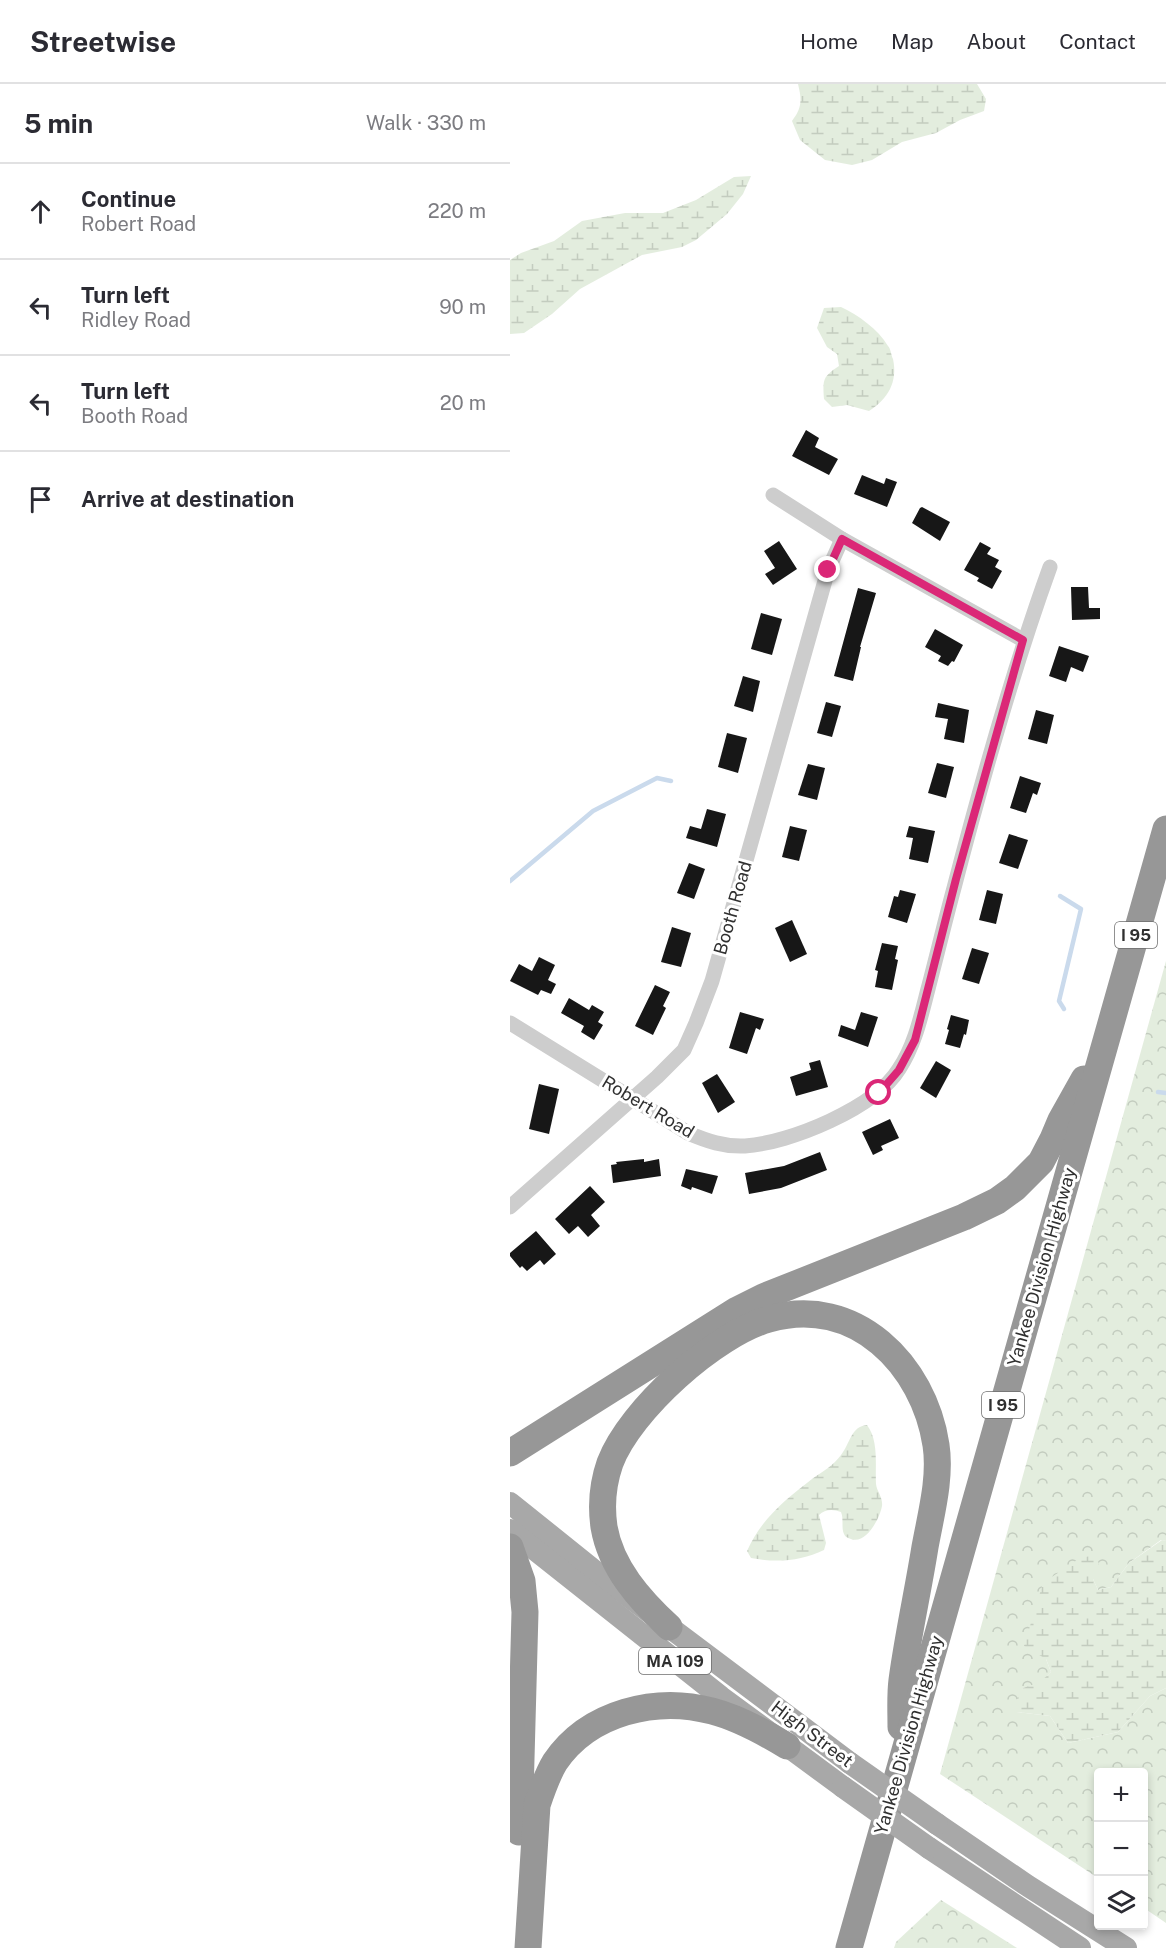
<!DOCTYPE html>
<meta charset="utf-8">
<style>
:root{--surface:#fff;--page:#f7f7f7;--text:#2b2b33;--muted:#7c7c81;--line:#e1e1e2}
body{margin:0;font-family:"Public Sans",sans-serif;background:var(--page);color:var(--text)}
.controls{position:absolute;right:18px;bottom:18px;display:grid;overflow:hidden;border-radius:6px;box-shadow:0 3px 9px #0003}
.controls button{width:54px;height:54px;display:grid;place-items:center;padding:0;border:0;border-bottom:2px solid var(--line);background:var(--surface);color:var(--text);font:30px sans-serif}
.stop{position:absolute;width:18px;height:18px;margin:-14px;border:4px solid #db2777;border-radius:50%;background:#fff}
.stop.end{background:#db2777;border-color:#fff;box-shadow:0 2px 6px #0008}
.list{margin:0;padding:0;list-style:none}
h2{display:flex;justify-content:space-between;align-items:center;height:78px;margin:0;padding:0 24px;font-size:26px}
h2 small{font-size:20px;font-weight:400;color:var(--muted)}
.list li{display:grid;grid-template-columns:39px 1fr auto;gap:18px;align-items:center;box-sizing:border-box;height:96px;padding:0 24px;border-top:2px solid var(--line)}
.list b{display:block;font-size:22px;white-space:nowrap}
.list p{margin:0;font-size:20px;white-space:nowrap;color:var(--muted)}
.list em{font-size:20px;font-style:normal;color:var(--muted)}
.icon{flex:none;width:33px;height:33px;fill:none;stroke:currentColor;stroke-width:2;stroke-linecap:round;stroke-linejoin:round}
.map{position:relative;flex:none;width:656px;height:1864px;overflow:hidden}
header{display:flex;align-items:center;gap:36px;box-sizing:border-box;height:84px;padding:0 30px;background:var(--surface);border-bottom:2px solid var(--line)}
header strong{font-size:28px}
nav{display:flex;gap:33px;margin-inline-start:auto;font-size:21px}
main{display:flex}
aside{flex:1;background:var(--surface)}
.map>svg:first-child{display:block}
.forest{fill:url(#forest-crowns)}
.wetland{fill:url(#wetland-marsh)}
.lines{fill:none;stroke-linecap:round;stroke-linejoin:round}
.stream{stroke:#cadaec;stroke-width:4.5}
.building{fill:#171717}
.minor{stroke:#cdcdcd;stroke-width:15}
.primary{stroke:#a8a8a8;stroke-width:22}
.motorway{stroke:#979797;stroke-width:27}
.primary-bridge{stroke:#a8a8a8;stroke-width:22}
.route{stroke:#db2777;stroke-width:8}
.labels{text-anchor:middle;stroke-width:6;stroke-linejoin:round;paint-order:stroke}
.shield{fill:#fff;stroke:#6e6e6e;stroke-width:1.5}
.shield-label{font-size:16px;font-weight:bold;fill:#303030}
.street-label{font-size:18px;fill:#303030;stroke:#fff}
</style>
<header>
<strong>Streetwise</strong>
<nav><a>Home</a><a>Map</a><a>About</a><a>Contact</a></nav>
</header>
<main>
<aside>
<h2>5 min<small>Walk · 330 m</small></h2>
<ul class="list">
<li><svg class="icon" aria-label="ahead" viewBox="0 0 24 24"><path d="M12 20V5M6 11l6-6 6 6"/></svg><div><b>Continue</b><p>Robert Road</p></div><em>220 m</em></li>
<li><svg class="icon" aria-label="left" viewBox="0 0 24 24"><path d="M17 20v-9H6M10 6l-5 5 5 5"/></svg><div><b>Turn left</b><p>Ridley Road</p></div><em>90 m</em></li>
<li><svg class="icon" aria-label="left" viewBox="0 0 24 24"><path d="M17 20v-9H6M10 6l-5 5 5 5"/></svg><div><b>Turn left</b><p>Booth Road</p></div><em>20 m</em></li>
<li><svg class="icon" aria-label="arrive" viewBox="0 0 24 24"><path d="M6 21V4h12l-3 4 3 4H6"/></svg><div><b>Arrive at destination</b></div></li>
</ul>
</aside>
<div class="map">
<svg width="656" height="1864" viewBox="0 0 656 1864">
<defs>
<pattern id="forest-crowns" width="20" height="18" patternUnits="userSpaceOnUse" patternTransform="scale(1.5)"><rect width="20" height="18" fill="#e3edde"/><path d="M2 6a3 3 0 1 1 6 0M12 15a3 3 0 1 1 6 0" fill="none" stroke="#c3ccbf"/></pattern>
<pattern id="wetland-marsh" width="20" height="14" patternUnits="userSpaceOnUse" patternTransform="scale(1.5)"><rect width="20" height="14" fill="#e3edde"/><path d="M1 5h8M5 5V1M11 12h8M15 12V8" fill="none" stroke="#c3ccbf"/></pattern>
</defs>
<rect width="100%" height="100%" fill="#fff"/>
<g class="forest">
<polygon points="656,877 656,1457 651,1456 619,1479 601,1503 588,1506 583,1495 536,1575 541,1588 530,1599 513,1604 507,1628 540,1632 558,1659 608,1648 640,1612 656,1604 656,1839 634,1824 634,1688 588,1688 588,1794 430,1690"/>
<polygon points="431,1816 507,1864 384,1864 386,1858"/>
</g>
<g class="wetland">
<path d="M288,0H467L476,15L474,27L450,36L426,49L392,58L362,76L342,81L315,76L290,56L282,37C292,24 292,16 288,0Z"/>
<polygon points="241,92 233,110 217,130 186,156 172,163 132,171 70,205 42,230 14,249 0,250 0,176 11,169 44,157 72,137 115,129 153,129 186,116 224,93"/>
<path d="M331,223C348,231 368,245 378,262C381,265 381,271 383,275C388,298 378,315 359,327L337,321L322,323L314,315C313,296 312,293 329,282L327,270L317,263L307,244L314,224Z"/>
<path d="M357,1341C369,1357 365,1381 366,1400C367,1408 373,1413 372,1422C370,1434 356,1461 341,1455C338,1454 335,1453 334,1450C331,1444 334,1435 331,1428C323,1425 315,1425 309,1431L316,1459L314,1466C291,1477 267,1479 241,1474L237,1467C252,1434 274,1417 302,1395C312,1388 324,1381 331,1371C340,1360 341,1342 357,1341Z"/>
<polygon points="652,1456 656,1457 656,1604 640,1612 608,1648 558,1659 540,1632 507,1628 506,1616 513,1604 530,1598 541,1588 536,1575 514,1562 533,1499 570,1474 581,1472 589,1479 583,1495 588,1506 601,1503 619,1479"/>
</g>
<g class="lines">
<g class="stream">
<polyline points="0,797 83,727 147,694 161,697"/>
<polyline points="550,812 571,825 549,917 554,925"/>
<polyline points="648,1008 656,1009"/>
</g>
</g>
<g class="building">
<polygon points="296,346 309,354 305,363 328,375 319,391 282,372"/>
<polygon points="352,391 374,400 376,394 387,398 377,423 344,410"/>
<polygon points="412,423 440,438 430,457 402,439 410,424"/>
<polygon points="269,457 287,485 263,501 255,490 265,484 254,467"/>
<polygon points="470,458 481,464 477,470 489,476 485,483 492,487 482,505 467,497 469,494 454,486"/>
<polygon points="561,503 578,503 579,524 590,524 590,535 562,536"/>
<polygon points="348,504 366,509 350,563 351,563 343,597 324,592"/>
<polygon points="251,529 272,535 262,571 241,565"/>
<polygon points="425,545 453,561 444,578 442,577 438,582 428,577 431,572 415,563"/>
<polygon points="549,562 579,572 573,588 561,583 556,598 539,592"/>
<polygon points="233,592 250,597 243,628 224,622"/>
<polygon points="316,618 331,622 322,653 307,649"/>
<polygon points="428,619 459,626 454,659 434,655 438,635 425,633"/>
<polygon points="526,626 544,631 537,660 518,655"/>
<polygon points="217,649 237,654 228,689 208,683"/>
<polygon points="427,679 444,683 436,714 418,709"/>
<polygon points="298,680 315,684 307,716 288,711"/>
<polygon points="510,692 531,699 527,711 523,709 516,729 500,724"/>
<polygon points="197,725 216,730 207,763 176,754 180,742 191,745"/>
<polygon points="280,742 297,746 289,777 272,773"/>
<polygon points="399,742 425,747 418,779 399,775 403,754 396,753"/>
<polygon points="499,750 518,756 508,785 489,779"/>
<polygon points="179,779 195,785 184,815 167,809"/>
<polygon points="390,806 406,810 397,839 378,833 384,812 388,813"/>
<polygon points="477,806 493,810 486,840 469,836"/>
<polygon points="282,836 297,870 280,878 265,844"/>
<polygon points="162,843 181,849 171,883 151,878"/>
<polygon points="372,859 388,862 385,875 388,876 382,906 365,903 368,887 365,886"/>
<polygon points="462,864 479,869 469,900 452,895"/>
<polygon points="29,873 45,881 38,896 46,900 41,910 31,906 28,911 0,897 9,880 22,887"/>
<polygon points="145,901 160,908 153,922 156,924 143,951 125,942"/>
<polygon points="59,914 79,926 82,921 94,928 88,938 93,941 84,956 71,948 74,942 51,929"/>
<polygon points="230,928 254,935 250,946 246,944 237,970 219,964"/>
<polygon points="351,928 368,933 358,963 328,952 331,941 345,946"/>
<polygon points="441,931 459,936 456,951 454,950 450,964 435,960 439,946 437,945"/>
<polygon points="310,976 318,1003 286,1012 280,993 301,986 299,979"/>
<polygon points="426,977 441,986 426,1014 410,1004"/>
<polygon points="207,990 225,1018 208,1029 192,999"/>
<polygon points="29,1000 49,1005 39,1050 19,1045"/>
<polygon points="380,1035 389,1054 371,1062 373,1066 363,1071 352,1048"/>
<polygon points="310,1068 317,1086 271,1104 239,1110 235,1089 274,1082"/>
<polygon points="134,1075 134,1078 149,1075 151,1092 103,1099 101,1081 107,1080 106,1078"/>
<polygon points="176,1085 208,1092 202,1110 182,1103 181,1106 171,1102"/>
<polygon points="80,1102 95,1118 81,1131 90,1142 78,1153 68,1142 59,1150 45,1135"/>
<polygon points="26,1147 46,1170 34,1181 30,1176 17,1187 12,1182 10,1184 0,1172 0,1169"/>
</g>
<g class="lines">
<g class="minor">
<polyline points="263,411 332,455 513,556"/>
<path d="M0,939L178,1049C197,1057 214,1063 235,1062C280,1059 365,1024 389,985C405,961 411,932 418,905C427,871 435,837 444,804C472,696 502,588 540,483"/>
<polyline points="0,1123 147,993 174,966 186,939 202,897 318,486 332,455"/>
</g>
<g class="primary">
<polyline points="0,1419 86,1488 340,1679"/>
<polyline points="0,1446 211,1613 333,1703"/>
<polyline points="427,1740 518,1802 616,1864"/>
<polyline points="419,1764 570,1864"/>
</g>
<g class="motorway">
<polyline points="0,1369 227,1226 253,1213 454,1133 487,1117 505,1104 531,1078 543,1055 551,1036 574,995"/>
<polyline points="0,1463 12,1497 15,1528 9,1748"/>
<path d="M159,1543C130,1516 101,1484 94,1443C91,1422 93,1399 100,1379C120,1326 205,1250 259,1235C345,1210 414,1281 426,1361C431,1394 421,1430 415,1463C408,1507 398,1551 392,1596C390,1611 391,1627 391,1643"/>
<path d="M18,1864L27,1721C32,1706 37,1691 45,1678C79,1628 146,1612 202,1627C229,1634 254,1648 277,1662"/>
<polyline points="339,1864 656,745"/>
</g>
<g class="primary-bridge">
<polyline points="340,1679 427,1740"/>
<polyline points="333,1703 419,1764"/>
</g>
</g>
<g class="lines">
<polyline class="route" points="318,486 332,455 513,556 446,795 405,956 389,986 369,1009"/>
</g>
<g class="labels">
<g class="shield">
<rect x="605" y="838" width="42" height="26" rx="4.5"/>
<rect x="472" y="1308" width="42" height="26" rx="4.5"/>
<rect x="129" y="1564" width="72" height="26" rx="4.5"/>
</g>
<g class="shield-label">
<text x="626" y="857">I 95</text>
<text x="493" y="1327">I 95</text>
<text x="165" y="1583">MA 109</text>
</g>
<g class="street-label">
<text transform="translate(223 824) rotate(-74)" y="6">Booth Road</text>
<text transform="translate(138 1023) rotate(31)" y="6">Robert Road</text>
<text transform="translate(532 1183) rotate(-74)" y="6">Yankee Division Highway</text>
<text transform="translate(302 1650) rotate(37)" y="6">High Street</text>
<text transform="translate(399 1651) rotate(-74)" y="6">Yankee Division Highway</text>
</g>
</g>
</svg>
<div class="controls">
<button>+</button>
<button>−</button>
<button><svg class="icon" aria-label="layers" viewBox="0 0 24 24"><path d="M12 4l9 5-9 5-9-5zM3 14l9 5 9-5"/></svg></button>
</div>
<div class="stop" style="left:369px;top:1009px"></div>
<div class="stop end" style="left:318px;top:486px"></div>
</div>
</main>
